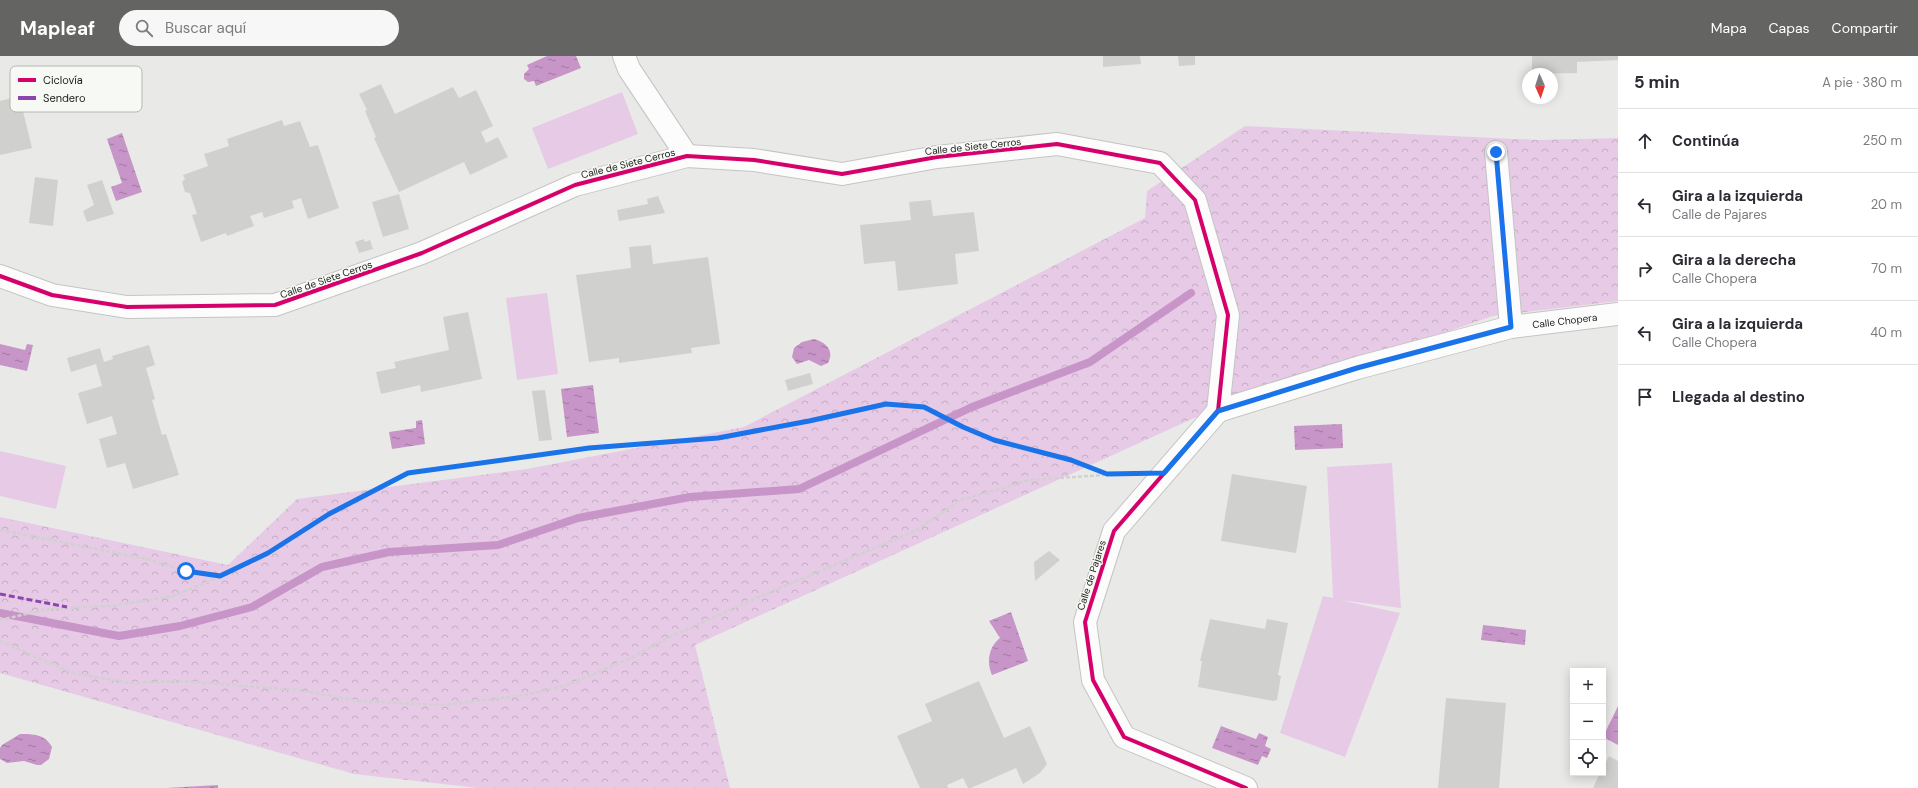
<!DOCTYPE html>
<html lang="es">
<meta charset="utf-8">
<style>
:root{--surface:#fff;--page:#f7f7f7;--text:#2b2b33;--muted:#7c7c81;--line:#e1e1e2;--accent:#646563}
body{margin:0;font-family:"DM Sans",sans-serif;background:var(--page);color:var(--text)}
.controls{position:absolute;right:12px;bottom:12px;display:grid;overflow:hidden;border-radius:0px;box-shadow:0 2px 10px #0003}
.controls button{width:36px;height:36px;display:grid;place-items:center;padding:0;border:0;border-bottom:1px solid var(--line);background:var(--surface);color:var(--text);font:20px sans-serif}
.compass{position:absolute;left:1522px;top:12px;width:36px;height:36px;border-radius:50%;background:var(--surface);box-shadow:0 2px 10px #0003;rotate:177deg}
.stop{position:absolute;width:12px;height:12px;margin:-9px;border:3px solid #1a73e8;border-radius:50%;background:#fff}
.stop.end{background:#1a73e8;border-color:#fff;box-shadow:0 1px 4px #0008}
.list{margin:0;padding:0;list-style:none}
h2{display:flex;justify-content:space-between;align-items:center;height:52px;margin:0;padding:0 16px;font-size:17px}
h2 small{font-size:13px;font-weight:400;color:var(--muted)}
.list li{display:grid;grid-template-columns:26px 1fr auto;gap:12px;align-items:center;box-sizing:border-box;height:64px;padding:0 16px;border-top:1px solid var(--line)}
.list b{display:block;font-size:15px;white-space:nowrap}
.list p{margin:0;font-size:13px;white-space:nowrap;color:var(--muted)}
.list em{font-size:13px;font-style:normal;color:var(--muted)}
.icon{flex:none;width:22px;height:22px;fill:none;stroke:currentColor;stroke-width:2;stroke-linecap:round;stroke-linejoin:round}
.map{position:relative;flex:none;width:1618px;height:732px;overflow:hidden}
header{display:flex;align-items:center;gap:24px;box-sizing:border-box;height:56px;padding:0 20px;background:var(--accent);color:#fff}
header strong{font-size:19px}
nav{display:flex;gap:22px;margin-inline-start:auto;font-size:14px}
.search{width:280px;height:36px;background:var(--page);display:flex;align-items:center;gap:10px;box-sizing:border-box;padding:0 14px;border-radius:22px;color:var(--muted);font-size:15px}
main{display:flex}
aside{flex:1;background:var(--surface)}
.map>svg:first-child{display:block}
.park{fill:url(#park-crowns)}
.pitch{fill:#e7cae6}
.water{fill:url(#water-ripples)}
.lines{fill:none;stroke-linecap:round;stroke-linejoin:round}
.stream{stroke:#c795c7;stroke-width:8}
.building{fill:#d0d1cf}
.minor-casing{stroke:#c4c5c3;stroke-width:24}
.path{stroke:#d1d1d0;stroke-width:2.5;stroke-dasharray:4 2;stroke-linecap:butt}
.minor{stroke:#fcfcfc;stroke-width:22}
.quiet{stroke:#8e44ad;stroke-width:3;stroke-dasharray:6 3;stroke-linecap:butt}
.cycleway-casing{stroke:#f7f9f4;stroke-width:6}
.cycleway{stroke:#d6006c;stroke-width:4}
.route{stroke:#1a73e8;stroke-width:5}
.labels{text-anchor:middle;stroke-width:3;stroke-linejoin:round;paint-order:stroke}
.street-label{font-size:10px;fill:#1c1d1b;stroke:#f7f9f4}
.key{fill:#f7f9f4;stroke:#b5b7b3;stroke-width:1}
.key-label{font-size:11px;fill:#1c1d1b}
</style>
<header>
<strong>Mapleaf</strong>
<div class="search"><svg class="icon" aria-label="search" viewBox="0 0 24 24"><circle cx="10" cy="10" r="6"/><path d="M15 15l6 6"/></svg>Buscar aquí</div>
<nav><a>Mapa</a><a>Capas</a><a>Compartir</a></nav>
</header>
<main>
<div class="map">
<svg width="1618" height="732" viewBox="0 0 1618 732">
<defs>
<pattern id="park-crowns" width="20" height="18" patternUnits="userSpaceOnUse"><rect width="20" height="18" fill="#e7cae6"/><path d="M2 6a3 3 0 1 1 6 0M12 15a3 3 0 1 1 6 0" fill="none" stroke="#c6adc5"/></pattern>
<pattern id="water-ripples" width="26" height="14" patternUnits="userSpaceOnUse"><rect width="26" height="14" fill="#c795c7"/><path d="M2 4q2-2 4 0t4 0M15 11q2-2 4 0t4 0" fill="none" stroke="#a179a1"/></pattern>
</defs>
<rect width="100%" height="100%" fill="#e9eae8"/>
<polygon class="park" points="1245,70 1538,84 1618,82 1618,245 1493,260 1192,363 695,589 730,732 478,732 354,718 0,617 0,461 228,509 297,443 527,413 744,371 1145,162 1147,135"/>
<g class="pitch">
<polygon points="622,36 638,78 548,113 532,72"/>
<polygon points="547,237 558,318 517,324 506,242"/>
<polygon points="0,395 66,410 56,453 0,440"/>
<polygon points="1392,407 1401,552 1340,544 1400,557 1345,701 1280,677 1323,540 1333,542 1327,411"/>
</g>
<g class="water">
<polygon points="547,0 576,0 581,12 536,30 534,25 528,26 524,23 524,18 529,13 527,9"/>
<polygon points="122,77 142,136 116,145 111,131 122,127 107,83"/>
<path d="M814,283C825,286 835,294 828,307L821,310L809,304L797,308L792,301L794,292L802,286Z"/>
<polygon points="0,288 25,294 27,288 33,289 27,315 0,309"/>
<polygon points="593,329 599,377 567,381 561,333"/>
<polygon points="422,364 425,388 392,393 389,376 416,372 416,365"/>
<polygon points="1342,368 1343,392 1295,394 1294,370"/>
<path d="M1011,556L1028,605L992,619C986,605 989,591 1000,582L989,565Z"/>
<polygon points="1483,569 1526,574 1525,589 1481,584"/>
<polygon points="1618,650 1618,689 1603,681"/>
<polygon points="1221,670 1256,683 1259,677 1268,681 1265,690 1271,693 1267,702 1262,700 1258,709 1212,692"/>
<path d="M20,678C33,678 45,678 52,691L49,703L41,709H37L24,705L7,707L0,703V692L2,689Z"/>
<polygon points="218,729 218,732 166,732"/>
</g>
<g class="lines">
<polyline class="stream" points="0,557 119,580 180,570 252,551 322,511 389,496 498,489 578,462 690,441 799,433 972,351 1090,306 1191,237"/>
</g>
<g class="building">
<polygon points="1103,0 1140,0 1141,8 1103,11"/>
<polygon points="1178,0 1195,0 1195,9 1179,10"/>
<polygon points="1532,0 1618,0 1618,4 1577,6 1577,17 1532,18"/>
<polygon points="381,28 395,58 453,31 459,42 476,34 493,70 481,76 486,87 498,81 508,101 470,119 464,106 399,136 374,82 376,81 365,55 367,54 359,38"/>
<polygon points="15,41 18,53 22,51 32,92 0,99 0,45"/>
<polygon points="282,64 284,70 300,65 310,91 318,89 339,152 308,163 301,142 292,145 294,152 264,162 262,156 250,160 254,170 227,180 226,177 201,186 192,159 197,158 190,137 185,136 182,126 185,123 183,119 208,110 204,98 229,90 227,83"/>
<polygon points="35,121 58,124 53,170 29,167"/>
<polygon points="102,124 114,158 87,166 83,155 94,149 87,129"/>
<polygon points="399,138 409,173 383,181 372,146"/>
<polygon points="658,140 665,157 619,165 617,154 648,148 647,143"/>
<polygon points="931,144 933,160 974,156 979,195 955,198 958,228 898,235 895,205 864,208 860,169 911,164 909,146"/>
<polygon points="364,183 365,186 370,184 373,193 359,197 355,186"/>
<polygon points="651,189 653,208 708,201 720,288 691,292 692,297 619,307 619,302 589,306 576,219 631,212 629,191"/>
<polygon points="468,256 482,323 421,336 420,329 381,338 376,316 396,312 394,306 449,294 443,261"/>
<polygon points="149,289 155,309 146,312 155,343 152,344 162,379 166,378 179,419 133,433 125,407 107,412 99,383 117,378 112,360 87,368 78,337 102,330 96,308 71,316 67,302 100,292 104,306 113,303 112,300"/>
<polygon points="810,317 813,328 788,335 785,324"/>
<polygon points="545,334 552,384 539,385 532,335"/>
<polygon points="1232,418 1307,430 1296,497 1221,485"/>
<polygon points="1049,495 1060,504 1035,525 1034,506"/>
<polygon points="1210,563 1265,573 1267,563 1288,567 1278,619 1281,620 1277,644 1273,645 1198,631 1202,605 1200,605"/>
<polygon points="979,625 1004,682 1030,670 1047,708 1040,717 1023,728 1016,712 971,732 968,732 963,722 947,729 948,732 920,732 897,680 932,665 925,648"/>
<polygon points="1446,642 1506,647 1499,732 1438,732"/>
<polygon points="1609,700 1618,705 1618,732 1593,732 1600,717 1603,717 1603,712"/>
</g>
<g class="lines">
<g class="minor-casing">
<g id="minor">
<polyline points="624,0 629,13 687,100"/>
<polyline points="1496,96 1511,271"/>
<polyline points="0,220 52,239 127,251 275,249 422,197 575,129 687,100 754,104 842,118 937,101 1057,88 1160,107 1195,144 1228,259 1218,355"/>
<polyline points="1218,355 1114,475 1085,566 1093,624 1124,681 1246,732"/>
<path id="s1" d="M1218,355L1357,312L1511,271L1618,258"/>
</g>
</g>
<g class="path">
<polyline points="0,474 147,503 186,515 220,520 268,497 329,458 407,417 589,392 718,382 809,365 886,348 924,351 963,371 994,384 1071,404 1107,418 1129,418"/>
<polyline points="0,564 48,553 112,550 173,540 220,521"/>
<polyline points="0,585 70,616 129,627 180,625 299,634 358,645 442,649 526,639 567,629 631,602 674,579 761,540 915,475 961,444 1030,424 1104,419"/>
</g>
<use href="#minor" class="minor"/>
<polyline class="quiet" points="0,538 67,551"/>
<g class="cycleway-casing">
<polyline id="cycleway" points="0,220 52,239 127,251 275,249 422,197 575,129 687,100 754,104 842,118 937,101 1057,88 1160,107 1195,144 1228,259 1218,355 1114,475 1085,566 1093,624 1124,681 1246,732"/>
</g>
<use href="#cycleway" class="cycleway"/>
</g>
<g class="lines">
<polyline class="route" points="186,515 220,520 268,497 329,458 408,417 589,392 718,382 809,365 886,348 924,351 963,371 994,384 1071,404 1107,418 1164,417 1218,355 1357,312 1511,271 1496,96"/>
</g>
<g class="labels">
<g class="street-label">
<text transform="translate(973 90) rotate(-6)" y="4">Calle de Siete Cerros</text>
<text transform="translate(628 107) rotate(-14)" y="4">Calle de Siete Cerros</text>
<text transform="translate(326 223) rotate(-19)" y="4">Calle de Siete Cerros</text>
<text dy="4" stroke="none"><textPath href="#s1" startOffset="359">Calle Chopera</textPath></text>
<text transform="translate(1091 519) rotate(-72)" y="4">Calle de Pajares</text>
</g>
</g>
<rect x="10" y="10" width="132" height="46" rx="6" class="key"/>
<rect x="18" y="22" width="18" height="4" fill="#d6006c"/>
<rect x="18" y="40" width="18" height="4" fill="#8e44ad"/>
<g class="key-label">
<text x="43" y="28">Ciclovía</text>
<text x="43" y="46">Sendero</text>
</g>
</svg>
<div class="controls">
<button>+</button>
<button>−</button>
<button><svg class="icon" aria-label="locate" viewBox="0 0 24 24"><circle cx="12" cy="12" r="6"/><path d="M12 2v4M12 18v4M2 12h4M18 12h4"/></svg></button>
</div>
<svg class="compass" viewBox="-18 -18 36 36"><path d="M0-13l5 13h-10z" fill="#e53935"/><path d="M0 13l5-13h-10z" fill="#7c7c81"/></svg>
<div class="stop" style="left:186px;top:515px"></div>
<div class="stop end" style="left:1496px;top:96px"></div>
</div>
<aside>
<h2>5 min<small>A pie · 380 m</small></h2>
<ul class="list">
<li><svg class="icon" aria-label="ahead" viewBox="0 0 24 24"><path d="M12 20V5M6 11l6-6 6 6"/></svg><div><b>Continúa</b></div><em>250 m</em></li>
<li><svg class="icon" aria-label="left" viewBox="0 0 24 24"><path d="M17 20v-9H6M10 6l-5 5 5 5"/></svg><div><b>Gira a la izquierda</b><p>Calle de Pajares</p></div><em>20 m</em></li>
<li><svg class="icon" aria-label="right" viewBox="0 0 24 24"><path d="M7 20v-9h11M14 6l5 5-5 5"/></svg><div><b>Gira a la derecha</b><p>Calle Chopera</p></div><em>70 m</em></li>
<li><svg class="icon" aria-label="left" viewBox="0 0 24 24"><path d="M17 20v-9H6M10 6l-5 5 5 5"/></svg><div><b>Gira a la izquierda</b><p>Calle Chopera</p></div><em>40 m</em></li>
<li><svg class="icon" aria-label="arrive" viewBox="0 0 24 24"><path d="M6 21V4h12l-3 4 3 4H6"/></svg><div><b>Llegada al destino</b></div></li>
</ul>
</aside>
</main>
